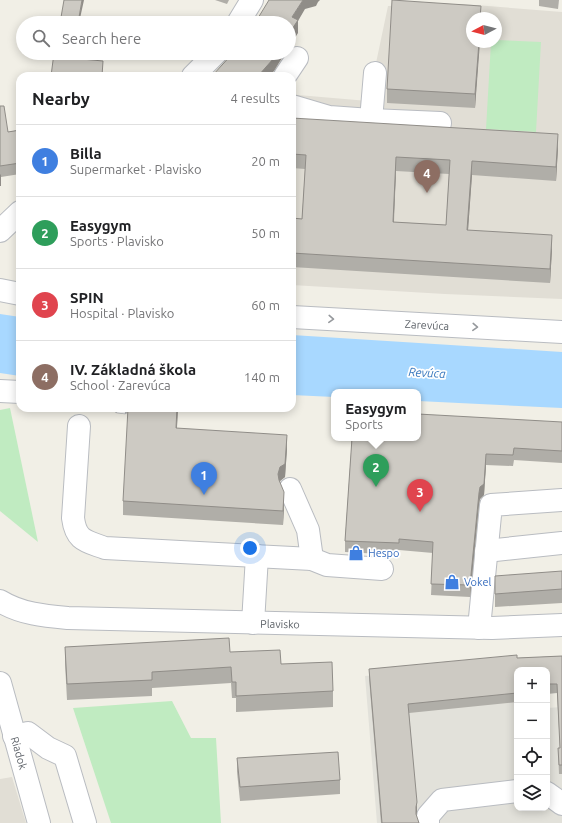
<!DOCTYPE html>
<meta charset="utf-8">
<style>
:root{--surface:#fff;--page:#f6f6f6;--text:#202124;--muted:#757577;--line:#e0e0e0;--accent:#d93025}
body{margin:0;font-family:Ubuntu,sans-serif;background:var(--page);color:var(--text)}
.controls{position:absolute;right:12px;bottom:12px;display:grid;overflow:hidden;border-radius:8px;box-shadow:0 2px 10px #0003}
.controls button{width:36px;height:36px;display:grid;place-items:center;padding:0;border:0;border-bottom:1px solid var(--line);background:var(--surface);color:var(--text);font:20px sans-serif}
.compass{position:absolute;left:466px;top:12px;width:36px;height:36px;border-radius:50%;background:var(--surface);box-shadow:0 2px 10px #0003;rotate:263deg}
.you{position:absolute;left:250px;top:548px;width:14px;height:14px;margin:-10px;border:3px solid #fff;border-radius:50%;background:#1a73e8;box-shadow:0 0 0 6px #1a73e833}
.badge{display:grid;place-items:center;width:26px;height:26px;border-radius:50%;background:var(--accent);color:#fff;font-size:13px;font-weight:700}
.pin{position:absolute;translate:-50% -33px;filter:drop-shadow(0 1px 2px #0008)}
.pin::after{content:'';position:absolute;top:21px;width:14px;height:12px;background:inherit;clip-path:polygon(0 0,100% 0,50% 100%)}
.popup{position:absolute;left:331px;top:389px;width:90px;height:52px;box-sizing:border-box;display:grid;place-content:center;border-radius:8px;background:var(--surface);filter:drop-shadow(0 1px 3px #0005);font-size:13px;white-space:nowrap;color:var(--muted)}
.popup b{font-size:15px;color:var(--text)}
.popup::after{content:'';position:absolute;left:50%;top:100%;margin-left:-8px;border:8px solid transparent;border-top-color:var(--surface)}
.list{margin:0;padding:0;list-style:none}
h2{display:flex;justify-content:space-between;align-items:center;height:52px;margin:0;padding:0 16px;font-size:17px}
h2 small{font-size:13px;font-weight:400;color:var(--muted)}
.list li{display:grid;grid-template-columns:26px 1fr auto;gap:12px;align-items:center;box-sizing:border-box;height:72px;padding:0 16px;border-top:1px solid var(--line)}
.list b{display:block;font-size:15px;white-space:nowrap}
.list p{margin:0;font-size:13px;white-space:nowrap;color:var(--muted)}
.list em{font-size:13px;font-style:normal;color:var(--muted)}
.icon{flex:none;width:22px;height:22px;fill:none;stroke:currentColor;stroke-width:2;stroke-linecap:round;stroke-linejoin:round}
.map{position:relative;flex:none;width:562px;height:823px;overflow:hidden}
.search{position:absolute;background:var(--surface);box-shadow:0 2px 10px #0003;left:16px;top:16px;width:280px;height:44px;display:flex;align-items:center;gap:10px;box-sizing:border-box;padding:0 14px;border-radius:22px;color:var(--muted);font-size:15px}
.panel{position:absolute;background:var(--surface);box-shadow:0 2px 10px #0003;left:16px;top:72px;width:280px;height:340px;border-radius:12px}
.map>svg:first-child{display:block}
.industrial{fill:#e2e1da}
.education{fill:#e1ded5;fill-rule:evenodd}
.green{fill:#c0ebc1}
.water{fill:#a8d8ff}
.lines{fill:none;stroke-linecap:round;stroke-linejoin:round}
.minor-casing{stroke:#b9bcc1;stroke-width:24}
.minor{stroke:#fff;stroke-width:22}
.rail-casing{stroke:#b7b8b9;stroke-width:4.5}
.rail{stroke:#fff;stroke-width:3;stroke-dasharray:9;stroke-linecap:butt}
.wall{fill:#b0aea8;fill-rule:evenodd}
.shaded-wall{fill:#908d88}
.building{fill:#cdcac3;stroke:#908d88;fill-rule:evenodd}
.oneway{stroke:#96999d}
.labels{text-anchor:middle;stroke-width:3.5;stroke-linejoin:round;paint-order:stroke}
.street-label{font-size:11px;fill:#5d6268;stroke:#fff}
.shop-label{font-size:11px;fill:#366cbe;stroke:#fff;text-anchor:start}
.water-label{font-size:12px;font-style:italic;fill:#3878be;stroke:#fff}
</style>
<div class="map">
<svg width="562" height="823" viewBox="0 0 562 823">
<rect width="100%" height="100%" fill="#f1efe6"/>
<polygon class="industrial" points="523,660 517,670 517,808 547,808 547,708 562,707 562,823 377,823 365,676"/>
<g class="education">
<path d="M463,4L562,12V299L445,294L292,285V98L298,95L368,101L388,6ZM472,18H496V42H472Z"/>
<polygon points="12,777 26,823 0,823 0,779"/>
</g>
<g class="green">
<polygon points="496,40 541,42 536,132 486,129 491,42 496,42"/>
<polygon points="10,408 38,542 0,511 0,410"/>
<polygon points="172,701 191,738 216,738 221,823 111,823 73,708"/>
</g>
<g class="water">
<polygon points="0,314 20,317 20,376 0,373"/>
<polygon points="292,335 562,352 562,408 418,401 418,392 334,392 334,397 292,395"/>
</g>
<g class="lines">
<g class="minor-casing">
<g id="minor">
<polyline points="238,23 252,0"/>
<polyline points="193,76 216,53"/>
<polyline points="285,76 297,58"/>
<polyline points="292,106 329,117 371,120 375,73"/>
<polyline points="371,120 440,123"/>
<polyline points="0,231 20,212"/>
<polyline points="0,290 20,294"/>
<polyline points="292,317 562,332"/>
<polyline points="0,391 20,392"/>
<path d="M79,426L73,518C76,541 86,541 105,548L312,559L327,565L382,569"/>
<polyline points="290,489 308,530 312,559"/>
<polyline points="486,551 562,543"/>
<path d="M0,601C21,614 45,616 68,618L492,628L562,625"/>
<polyline points="253,623 257,556"/>
<polyline points="479,628 491,505 562,500"/>
<polyline points="0,683 39,823"/>
<polyline points="14,736 28,733 48,748 65,756 85,823"/>
<polyline points="547,793 562,804"/>
<polyline points="428,823 428,816 442,800 517,791"/>
</g>
</g>
<use href="#minor" class="minor"/>
<g class="rail-casing">
<polyline id="rail" points="117,411 125,412"/>
</g>
<use href="#rail" class="rail"/>
</g>
<g class="wall">
<polygon points="215,0 229,0 227,4"/>
<polygon points="539,0 559,0 558,9 539,6"/>
<polygon points="481,18 475,108 387,103 387,89"/>
<polygon points="0,106 8,132 20,130 20,174 1,177 1,186 0,186"/>
<path d="M292,118L558,148L556,181L472,175L468,230L552,249L550,283L292,267V218L302,219L305,169L292,168ZM396,171L449,174L446,225L394,222Z"/>
<polygon points="178,408 177,428 287,449 285,477 280,481 280,483 284,506 283,525 123,515 123,501"/>
<polygon points="562,422 562,463 514,460 513,466 486,465 484,495 480,499 479,504 470,597 431,595 433,553 399,550 399,555 345,552 345,541 352,438"/>
<polygon points="562,571 562,603 495,607 495,594"/>
<polygon points="65,647 281,664 333,691 333,707 236,712 236,698 232,698 231,683 152,688 152,696 67,700 65,663"/>
<polygon points="562,656 562,774 559,774 558,748 560,748 557,693 547,694 547,670 517,670 517,702 409,713 417,811 416,815 419,823 381,823 369,678 369,669 517,658"/>
<polygon points="237,758 340,780 340,794 240,801 237,772"/>
</g>
<g class="shaded-wall">
<polygon points="82,0 84,0 79,23 78,23"/>
<polygon points="303,0 320,0 318,2 316,6 305,9 298,21 298,33 289,47 289,34 292,17"/>
<polygon points="479,42 480,42 475,108 475,94"/>
<polygon points="72,53 74,53 71,66 71,58"/>
<polygon points="277,53 285,53 274,71 269,76 258,76"/>
<polygon points="558,134 558,148 556,181 556,167"/>
<polygon points="396,157 396,171 393,236 393,222"/>
<polygon points="472,161 472,175 467,244 467,230"/>
<polygon points="1,174 1,186 0,186 0,175"/>
<polygon points="552,235 552,249 550,283 550,269"/>
<polygon points="177,408 178,408 176,442 176,428"/>
<polygon points="287,435 287,449 285,477 280,481 278,488 278,474"/>
<polygon points="486,454 486,465 484,495 480,499 479,504 470,597 470,585 479,493"/>
<polygon points="284,492 284,506 283,525 283,511"/>
<polygon points="417,802 417,811 416,816 416,807"/>
</g>
<g class="building">
<polygon points="64,0 82,0 78,23 60,23"/>
<polygon points="269,0 303,0 292,17 298,20 289,34 289,23 255,23"/>
<polygon points="392,0 481,6 480,18 472,18 472,42 479,42 475,94 387,89"/>
<polygon points="54,53 72,53 71,58 103,61 102,76 51,76"/>
<polygon points="233,53 277,53 274,58 258,76 212,76"/>
<polygon points="0,106 4,106 8,132 20,130 20,163 0,166"/>
<path d="M292,118L558,134L556,167L472,161L467,230L552,235L550,269L292,253V218L302,219L306,155L292,154ZM396,157L450,160L446,225L393,222Z"/>
<polygon points="128,408 177,408 176,428 287,435 285,464 280,467 278,474 279,480 284,492 283,511 123,501"/>
<polygon points="418,414 562,422 562,451 514,448 513,455 486,454 484,484 480,487 479,493 470,585 431,584 433,542 399,539 399,543 345,541 352,438 418,438"/>
<polygon points="562,571 562,589 495,594 495,576"/>
<polygon points="229,638 230,652 280,650 281,664 332,662 333,691 236,696 236,682 232,682 231,667 152,672 152,680 67,684 65,647"/>
<polygon points="517,655 517,658 562,656 562,765 559,765 558,748 560,748 557,684 547,684 547,670 517,670 517,693 408,704 417,802 416,807 416,814 419,823 382,823 369,669"/>
<polygon points="338,752 340,780 240,787 237,758"/>
</g>
<defs><path id="oneway-chevron" d="M-2-3.5L2.5 0L-2 3.5" fill="none" stroke-width="1.6" stroke-linecap="round" stroke-linejoin="round"/></defs>
<g class="oneway">
<use href="#oneway-chevron" transform="translate(331 319) rotate(3)"/>
<use href="#oneway-chevron" transform="translate(475 327) rotate(3)"/>
</g>
<defs>
<g id="shop-bare" transform="scale(1.2)"><path d="M-5-2.5h2.3a2.7 3.5 0 0 1 5.4 0H5L5.5 6h-11ZM-1.5-2.5h3a1.5 2.3 0 0 0-3 0Z" fill="#3f7fe0" stroke="#fff" stroke-width="2.5" paint-order="stroke"/></g>
</defs>
<g fill-rule="evenodd">
<use href="#shop-bare" x="356" y="553"/>
<use href="#shop-bare" x="452" y="582"/>
</g>
<g class="labels">
<g class="street-label">
<text transform="translate(427 325) rotate(3)" y="4">Zarevúca</text>
<text transform="translate(280 624) rotate(1)" y="4">Plavisko</text>
<text transform="translate(19 753) rotate(74)" y="4">Riadok</text>
</g>
<g class="shop-label">
<text x="368" y="557">Hespo</text>
<text x="464" y="586">Vokel</text>
</g>
<g class="water-label">
<text transform="translate(427 373) rotate(3)" y="4">Revúca</text>
</g>
</g>
</svg>
<div class="controls">
<button>+</button>
<button>−</button>
<button><svg class="icon" aria-label="locate" viewBox="0 0 24 24"><circle cx="12" cy="12" r="6"/><path d="M12 2v4M12 18v4M2 12h4M18 12h4"/></svg></button>
<button><svg class="icon" aria-label="layers" viewBox="0 0 24 24"><path d="M12 4l9 5-9 5-9-5zM3 14l9 5 9-5"/></svg></button>
</div>
<svg class="compass" viewBox="-18 -18 36 36"><path d="M0-13l5 13h-10z" fill="#e53935"/><path d="M0 13l5-13h-10z" fill="#757577"/></svg>
<div class="you"></div>
<div class="pin badge" style="left:204px;top:495px;background:#3f7fe0">1</div>
<div class="pin badge" style="left:376px;top:487px;background:#2e9e5b">2</div>
<div class="popup"><b>Easygym</b>Sports</div>
<div class="pin badge" style="left:420px;top:512px;background:#e0444e">3</div>
<div class="pin badge" style="left:427px;top:193px;background:#8d6e63">4</div>
<div class="search"><svg class="icon" aria-label="search" viewBox="0 0 24 24"><circle cx="10" cy="10" r="6"/><path d="M15 15l6 6"/></svg>Search here</div>
<section class="panel">
<h2>Nearby<small>4 results</small></h2>
<ul class="list">
<li><span class="badge" style="background:#3f7fe0">1</span><div><b>Billa</b><p>Supermarket · Plavisko</p></div><em>20 m</em></li>
<li><span class="badge" style="background:#2e9e5b">2</span><div><b>Easygym</b><p>Sports · Plavisko</p></div><em>50 m</em></li>
<li><span class="badge" style="background:#e0444e">3</span><div><b>SPIN</b><p>Hospital · Plavisko</p></div><em>60 m</em></li>
<li><span class="badge" style="background:#8d6e63">4</span><div><b>IV. Základná škola</b><p>School · Zarevúca</p></div><em>140 m</em></li>
</ul>
</section>
</div>
